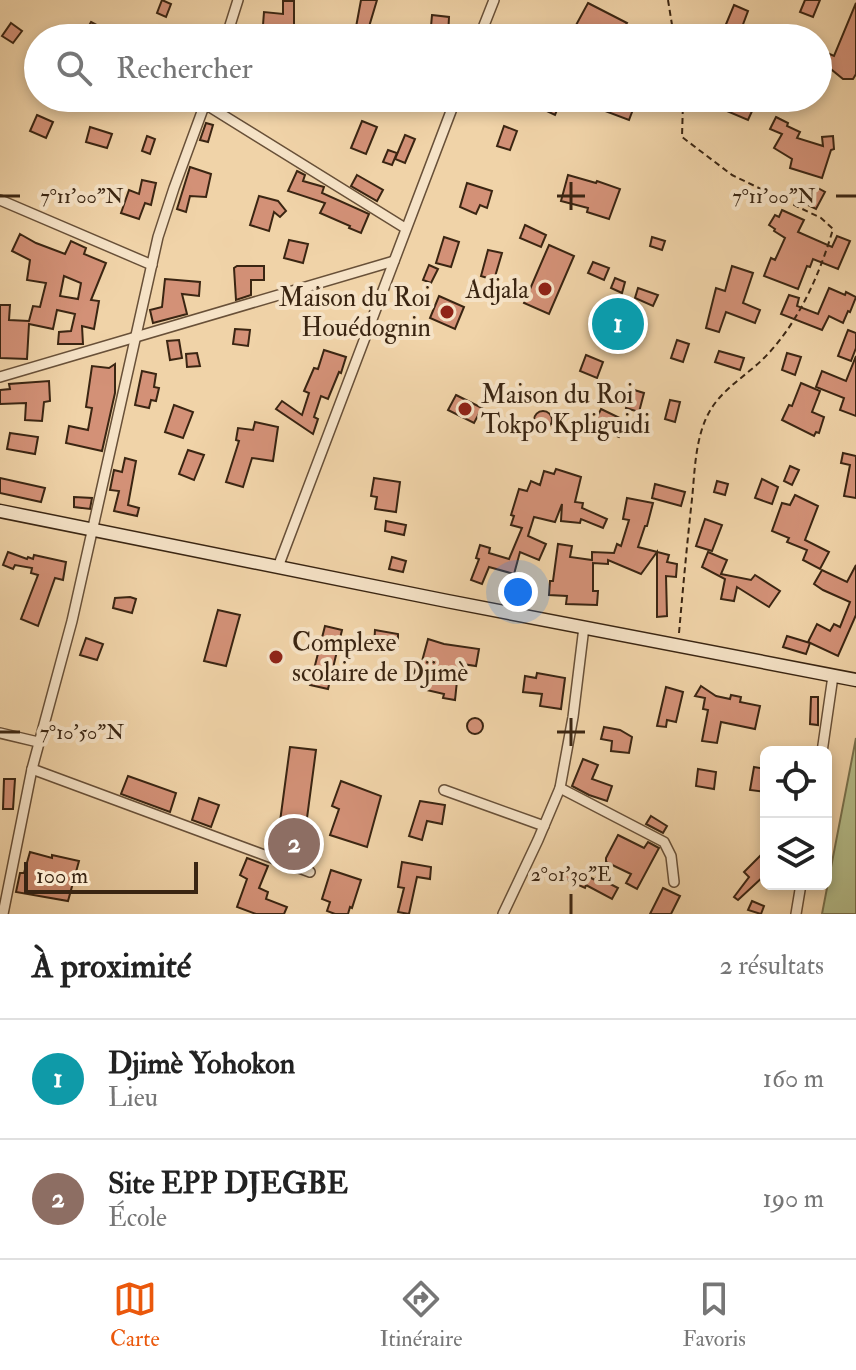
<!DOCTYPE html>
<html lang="fr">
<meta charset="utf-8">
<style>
:root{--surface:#fff;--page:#f6f6f6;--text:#222;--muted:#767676;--line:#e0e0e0;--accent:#ea580c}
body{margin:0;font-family:"IM FELL Double Pica",serif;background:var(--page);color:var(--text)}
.controls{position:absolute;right:24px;bottom:24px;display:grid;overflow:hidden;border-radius:12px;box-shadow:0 4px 12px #0003}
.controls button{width:72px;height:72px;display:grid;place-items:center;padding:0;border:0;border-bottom:2px solid var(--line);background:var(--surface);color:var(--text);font:40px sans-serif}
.scale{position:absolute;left:24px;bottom:20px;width:174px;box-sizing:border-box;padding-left:8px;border:4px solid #3a2512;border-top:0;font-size:22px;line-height:28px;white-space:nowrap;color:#3a2512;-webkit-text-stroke:6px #f5e2c6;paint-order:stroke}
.you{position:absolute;left:518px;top:592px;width:28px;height:28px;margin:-20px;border:6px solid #fff;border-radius:50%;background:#1a73e8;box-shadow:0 0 0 12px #1a73e833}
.badge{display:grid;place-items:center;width:52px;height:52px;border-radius:50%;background:var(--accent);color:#fff;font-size:26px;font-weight:700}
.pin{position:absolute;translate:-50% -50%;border:4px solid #fff;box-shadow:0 2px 8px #0006}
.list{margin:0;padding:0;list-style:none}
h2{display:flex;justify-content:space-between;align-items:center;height:104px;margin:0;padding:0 32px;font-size:34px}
h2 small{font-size:26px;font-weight:400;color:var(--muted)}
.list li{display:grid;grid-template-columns:52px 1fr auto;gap:24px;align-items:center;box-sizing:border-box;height:120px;padding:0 32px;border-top:2px solid var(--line)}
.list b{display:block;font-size:30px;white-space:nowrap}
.list p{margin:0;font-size:26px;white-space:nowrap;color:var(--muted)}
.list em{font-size:26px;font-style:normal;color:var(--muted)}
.icon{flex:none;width:44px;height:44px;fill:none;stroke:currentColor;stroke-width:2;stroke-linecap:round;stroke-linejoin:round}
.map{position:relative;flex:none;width:856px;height:914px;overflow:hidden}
.search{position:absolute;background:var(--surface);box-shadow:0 4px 12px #0003;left:24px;right:24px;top:24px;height:88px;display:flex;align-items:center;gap:20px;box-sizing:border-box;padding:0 28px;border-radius:44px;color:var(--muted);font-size:30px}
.sheet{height:344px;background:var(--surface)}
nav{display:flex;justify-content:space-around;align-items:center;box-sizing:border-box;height:112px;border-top:2px solid var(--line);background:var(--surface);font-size:22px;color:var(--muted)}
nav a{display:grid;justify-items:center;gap:4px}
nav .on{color:var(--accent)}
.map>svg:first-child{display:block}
.green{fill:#b5be8b;stroke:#78724e;stroke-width:2}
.building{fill:#d39177;stroke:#3a2512;stroke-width:2;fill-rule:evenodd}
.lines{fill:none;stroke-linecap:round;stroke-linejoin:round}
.street-casing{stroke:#685038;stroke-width:12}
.secondary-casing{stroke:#3a2512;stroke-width:15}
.path{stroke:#3a2512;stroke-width:2;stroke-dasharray:6 4;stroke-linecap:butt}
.street{stroke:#f5e2c6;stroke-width:9}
.secondary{stroke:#f5e2c6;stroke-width:12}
.ticks{fill:none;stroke:#3a2512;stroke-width:3}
.poi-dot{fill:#8f2418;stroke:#f5e2c6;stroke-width:3}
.labels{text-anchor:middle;stroke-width:8;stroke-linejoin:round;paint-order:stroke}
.poi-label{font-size:26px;fill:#3a2512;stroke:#f5e2c6;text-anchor:end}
.ticks-label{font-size:20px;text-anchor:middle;fill:#3a2512;stroke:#f5e2c6;stroke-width:8;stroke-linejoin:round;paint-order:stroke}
</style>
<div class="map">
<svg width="856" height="914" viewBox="0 0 856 914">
<rect width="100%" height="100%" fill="#f0d3a8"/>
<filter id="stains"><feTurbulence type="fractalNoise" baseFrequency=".0025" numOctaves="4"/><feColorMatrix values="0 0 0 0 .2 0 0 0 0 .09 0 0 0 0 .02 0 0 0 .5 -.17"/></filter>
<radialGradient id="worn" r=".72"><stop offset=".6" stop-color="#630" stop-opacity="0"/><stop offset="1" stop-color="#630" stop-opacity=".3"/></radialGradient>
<polygon class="green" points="856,738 856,914 822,914"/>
<g class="building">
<polygon points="162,0 171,4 166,17 157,13"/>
<polygon points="361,0 377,0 368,30 356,27"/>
<polygon points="805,0 820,0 813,17 800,12"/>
<polygon points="283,1 294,1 294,25 338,34 338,38 262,38 264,12 283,14"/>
<polygon points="588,3 627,23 618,38 569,38"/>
<polygon points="856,3 856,74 853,79 843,79 827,66 818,88 818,57 821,50 834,56"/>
<polygon points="734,5 748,11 739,35 724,29"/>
<polygon points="432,15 449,17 448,38 430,38"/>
<polygon points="91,22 102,28 96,38 82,38"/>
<polygon points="11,23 22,31 13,43 2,36"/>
<polygon points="537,98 562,98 555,115 534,105"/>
<polygon points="601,98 618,98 635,104 629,120 597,108"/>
<polygon points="726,98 753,109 748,120 722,109"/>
<polygon points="37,115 53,122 46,138 30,131"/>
<polygon points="776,117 788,123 787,126 800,132 797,138 823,146 822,137 833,136 834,149 831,150 822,178 790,168 792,159 774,148 782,134 770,129"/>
<polygon points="362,121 377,127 366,154 351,148"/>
<polygon points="206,123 213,125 208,142 200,140"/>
<polygon points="504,126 517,131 510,150 497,146"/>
<polygon points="90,127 112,134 107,148 86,142"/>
<polygon points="405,135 415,139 405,163 395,159"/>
<polygon points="147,136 155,139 150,154 142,151"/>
<polygon points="388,150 397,153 392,165 383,162"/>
<polygon points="190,167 211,174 206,197 190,196 186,212 177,209"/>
<polygon points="297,171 305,175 303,181 324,187 322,193 369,214 361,233 349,228 350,226 320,213 325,203 288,191"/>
<polygon points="357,175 383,190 377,201 351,186"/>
<polygon points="568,175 596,183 597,181 620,189 609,219 587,212 588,208 561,201"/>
<polygon points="142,180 156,183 151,205 145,203 139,219 121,213 129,190 139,194"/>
<polygon points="467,183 492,191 487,208 480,205 476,214 460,207"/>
<polygon points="816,187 825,192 816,209 806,204"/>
<polygon points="259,196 278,201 286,211 280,217 274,212 269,231 250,225"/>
<polygon points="782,210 804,220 798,232 832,247 837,236 850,241 838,269 813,259 810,267 807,266 798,289 764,276 771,258 775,260 785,238 774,231 775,229 769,225 775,215 779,217"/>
<polygon points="525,225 546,235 541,247 520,238"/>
<path d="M20,234L36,243L65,254L71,241L86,248L84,254L106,263L91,300L99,301L94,329L82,326L83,344H58L59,332L71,331L75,314L57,310L53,329L29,324L27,359L0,358V305H10L9,320L29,321L33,306L40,307L46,283L27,280L30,260L12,251ZM64,276L81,283L78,299L60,296Z"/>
<polygon points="444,237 459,242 451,267 436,263"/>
<polygon points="652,237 665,241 662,250 650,246"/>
<polygon points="289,240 308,244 303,263 284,258"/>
<polygon points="549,245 574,256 549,314 524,303"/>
<polygon points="488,250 502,253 494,280 481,276"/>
<polygon points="593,262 609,268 604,280 588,273"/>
<polygon points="429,265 438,269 431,283 423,280"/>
<polygon points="237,266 264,266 264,280 251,280 251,295 236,300 234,268"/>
<polygon points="732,266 753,273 743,303 760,310 755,323 726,312 719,332 706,328 716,288 725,291"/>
<polygon points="615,278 625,282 622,293 611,288"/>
<polygon points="165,279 200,282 199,296 182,294 187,314 153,323 150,310 162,307"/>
<polygon points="638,288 658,295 653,306 635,298"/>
<polygon points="829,288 845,295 846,292 856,297 850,312 848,311 843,323 829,316 822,330 781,314 789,295 799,298 797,306 818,314"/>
<polygon points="439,296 464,307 455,329 430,318"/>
<polygon points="613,312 622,312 629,318 630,322 629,331 622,336 613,336 607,332 594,327 599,313 607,316"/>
<polygon points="235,329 250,330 248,346 233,344"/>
<polygon points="848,330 856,333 856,348 851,361 838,356"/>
<polygon points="179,340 182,358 170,360 167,341"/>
<polygon points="677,340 689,344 683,362 671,358"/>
<polygon points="324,350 346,357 341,373 339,372 328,399 321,396 314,417 318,419 313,434 276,409 282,401 302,415 309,393 304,391 314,368 318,369"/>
<polygon points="719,351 744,358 740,370 715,362"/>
<polygon points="197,353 200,366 187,367 186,354"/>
<polygon points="787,353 801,357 795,375 782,370"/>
<polygon points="586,355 603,362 597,378 580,371"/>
<polygon points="856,356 856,416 840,410 844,398 816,387 822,371 846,381"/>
<polygon points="115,364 115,393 102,451 66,443 69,426 88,430 92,408 86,407 92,366 109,368"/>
<polygon points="142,371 156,374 154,387 159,388 156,401 151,400 149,408 135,405"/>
<polygon points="49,381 50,401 44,402 42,421 25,420 26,403 0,404 0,390 10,389 9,384"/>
<polygon points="801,383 820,391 812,412 824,417 819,433 816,432 814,436 782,420 789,405 792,406"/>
<polygon points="631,389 644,393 639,412 626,408"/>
<polygon points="456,395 482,408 474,423 448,410"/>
<polygon points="670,400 680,402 675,422 665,419"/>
<polygon points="174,405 193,412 183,438 165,432"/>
<polygon points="601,409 626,421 619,437 593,426"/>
<circle cx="543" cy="420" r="9"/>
<polygon points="255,422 278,427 273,461 252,458 243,487 226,482 239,441 236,440 238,428 253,430"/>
<polygon points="10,433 38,437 35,454 7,449"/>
<polygon points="188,450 204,455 194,480 179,474"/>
<polygon points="843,453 856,456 856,498 844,496 850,465 841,463"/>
<polygon points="125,458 136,461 128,505 139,508 137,516 114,511 119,491 110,490 114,470 122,472"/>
<polygon points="790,466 799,470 792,485 784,481"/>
<polygon points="556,469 581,477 575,502 583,503 582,508 607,519 603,528 581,519 580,523 561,521 562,504 555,522 534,517 528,536 546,544 539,560 520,552 514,574 489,567 482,584 471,580 479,559 476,558 480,545 490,548 489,553 509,559 522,528 511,525 514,516 511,515 519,489 527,491 531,481 540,485 544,471 554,474"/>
<polygon points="0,478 45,488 41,502 0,493"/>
<polygon points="374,478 400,482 396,512 375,509 377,497 371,496"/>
<polygon points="762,479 778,487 772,504 755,498"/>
<polygon points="717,481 728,484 725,495 714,492"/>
<polygon points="655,484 685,492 681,506 652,498"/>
<polygon points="795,495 818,506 805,540 829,552 820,569 803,560 807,550 787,542 789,538 772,531 782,503 790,505"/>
<polygon points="74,497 92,498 90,509 74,507"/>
<polygon points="627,498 653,503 647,526 645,526 638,547 669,555 667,562 677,564 676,577 666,576 667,616 657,617 657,552 641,574 608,560 608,564 593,563 593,591 598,591 597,605 566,604 567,596 549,595 550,581 553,581 558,544 572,546 570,557 592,560 592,552 614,553 617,544 621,546 629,520 623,519"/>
<polygon points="705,519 722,525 712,551 696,546"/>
<polygon points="386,521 406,525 404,535 385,531"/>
<polygon points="8,552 27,559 28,557 33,559 34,555 66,562 63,580 55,578 38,626 21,619 38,575 31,573 32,568 15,565 13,569 3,565"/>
<polygon points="708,552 727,560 721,574 751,580 755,575 780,591 769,607 737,587 734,601 721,599 725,579 702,567"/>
<polygon points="392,557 406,561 403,572 389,569"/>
<polygon points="856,565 856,615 838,656 808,642 817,624 830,631 834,624 840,627 850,602 823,590 814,584 822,570 847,582"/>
<polygon points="130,597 136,599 132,613 113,608 115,598"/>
<polygon points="218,610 240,615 226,666 204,661"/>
<polygon points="325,626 342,630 328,689 310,685"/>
<polygon points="375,630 398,634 398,646 374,646"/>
<polygon points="787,636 810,643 806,654 783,647"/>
<polygon points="86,638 103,644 97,660 80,655"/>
<polygon points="428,639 444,644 479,649 476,666 462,664 459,682 457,681 455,700 443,698 444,694 418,688 421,676 414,674 417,664 421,665"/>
<polygon points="537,673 565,678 561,709 540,706 542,694 523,692 525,676 536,678"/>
<polygon points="701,686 716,696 730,699 731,695 741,697 740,702 760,706 755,729 721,722 717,743 702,741 708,710 703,709 705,698 695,696"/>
<polygon points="666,687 683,692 676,722 667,720 666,727 657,726"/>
<polygon points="811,697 818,697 818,725 810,724"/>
<circle cx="475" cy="726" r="8"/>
<polygon points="604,727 620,730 632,737 629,753 611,751 612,741 601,739"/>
<polygon points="290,747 316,750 305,833 279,829"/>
<polygon points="583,759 598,765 592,779 612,786 607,801 589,795 572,786"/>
<polygon points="754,767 766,769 766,792 750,790"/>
<polygon points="698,769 716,772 714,789 696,786"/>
<polygon points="128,776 176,793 170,812 121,794"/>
<polygon points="4,779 15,779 13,809 3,809"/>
<polygon points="341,781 381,796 367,847 330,835 339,809 332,806"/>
<polygon points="199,798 219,805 211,827 192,820"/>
<polygon points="420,801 445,805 442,824 427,821 422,840 409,836"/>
<polygon points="651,816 667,826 663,833 646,824"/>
<polygon points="618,835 644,848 648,842 659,848 637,889 626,883 631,874 606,862 606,858"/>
<polygon points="30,852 52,858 52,855 79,861 68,901 16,892 20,873 24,873"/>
<polygon points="760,856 766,862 766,874 738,900 734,897 749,877 744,872"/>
<polygon points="247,858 268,866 259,888 268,892 266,899 287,907 284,914 256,914 237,907 247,879 240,875"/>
<polygon points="402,862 431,867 430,879 417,877 409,914 398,912 404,888 398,887"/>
<polygon points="569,867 595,880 597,877 618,888 612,899 586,885 585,888 563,878"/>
<polygon points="331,870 361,880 352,908 350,907 348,914 335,914 327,911 330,902 322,899"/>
<polygon points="663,888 680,896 671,914 650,914"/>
<polygon points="752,901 764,906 761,914 748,910"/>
</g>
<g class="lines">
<g class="street-casing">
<g id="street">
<polyline points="226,38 238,0"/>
<polyline points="479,38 494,0"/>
<polyline points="205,104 405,228"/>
<polyline points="0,200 152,265"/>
<polyline points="0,377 394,261"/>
<polyline points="278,567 456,98"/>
<polyline points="0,733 38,742"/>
<polyline points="822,752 833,676"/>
<polyline points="32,769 310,872"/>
<polyline points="560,788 664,842 671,856 674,882"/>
<polyline points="444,790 544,826"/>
<polyline points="3,914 32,769 72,621 158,237 174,188 207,98"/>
<polyline points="503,914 538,840 560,788 573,717 584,627"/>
<polyline points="796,914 801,884"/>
</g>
</g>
<g class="secondary-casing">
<polyline id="secondary" points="0,511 447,601 856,680"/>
</g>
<g class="path">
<polyline points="668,0 673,31 681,38"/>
<path d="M679,633C683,588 687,544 692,499C695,470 695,435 711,409C724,388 747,375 764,358C798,324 820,274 833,229L821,218L732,175L682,137L683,102L686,98"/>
</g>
<use href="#street" class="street"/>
<use href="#secondary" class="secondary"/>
</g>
<path class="ticks" d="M571,182V210M0,196H20M557,196H585M836,196H856M571,718V746M0,732H20M557,732H585M571,894V914"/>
<g class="poi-dot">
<circle cx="545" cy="289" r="8"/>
<circle cx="447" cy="312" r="8"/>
<circle cx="465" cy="409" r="8"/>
<circle cx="276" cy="657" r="8"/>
</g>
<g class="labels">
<g class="poi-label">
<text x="529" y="298">Adjala</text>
<text x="431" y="306">Maison du Roi<tspan x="431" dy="30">Houédognin</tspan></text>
<text x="481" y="403" text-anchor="start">Maison du Roi<tspan x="481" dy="30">Tokpo Kpliguidi</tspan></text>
<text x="292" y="651" text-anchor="start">Complexe<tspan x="292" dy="30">scolaire de Djimè</tspan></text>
</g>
</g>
<g class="ticks-label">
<text x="82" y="203">7°11'00"N</text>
<text x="774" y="203">7°11'00"N</text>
<text x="82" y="739">7°10'50"N</text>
<text x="571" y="881">2°01'30"E</text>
</g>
<rect width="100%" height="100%" filter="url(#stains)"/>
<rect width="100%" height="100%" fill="url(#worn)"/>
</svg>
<div class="controls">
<button><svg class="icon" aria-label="locate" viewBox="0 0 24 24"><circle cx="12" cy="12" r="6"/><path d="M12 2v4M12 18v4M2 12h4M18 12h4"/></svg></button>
<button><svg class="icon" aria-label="layers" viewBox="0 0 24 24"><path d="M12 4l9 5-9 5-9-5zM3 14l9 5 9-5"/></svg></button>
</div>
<div class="scale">100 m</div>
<div class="you"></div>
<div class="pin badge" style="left:618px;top:324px;background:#0f9aa8">1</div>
<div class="pin badge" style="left:294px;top:844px;background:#8d6e63">2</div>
<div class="search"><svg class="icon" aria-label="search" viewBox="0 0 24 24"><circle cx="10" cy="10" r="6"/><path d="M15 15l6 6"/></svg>Rechercher</div>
</div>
<section class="sheet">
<h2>À proximité<small>2 résultats</small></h2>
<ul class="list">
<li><span class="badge" style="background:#0f9aa8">1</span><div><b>Djimè Yohokon</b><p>Lieu</p></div><em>160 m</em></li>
<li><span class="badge" style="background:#8d6e63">2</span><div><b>Site EPP DJEGBE</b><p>École</p></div><em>190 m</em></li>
</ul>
</section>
<nav>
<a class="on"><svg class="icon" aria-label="map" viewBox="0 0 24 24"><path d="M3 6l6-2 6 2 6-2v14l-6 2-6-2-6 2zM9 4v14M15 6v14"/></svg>Carte</a>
<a><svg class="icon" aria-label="directions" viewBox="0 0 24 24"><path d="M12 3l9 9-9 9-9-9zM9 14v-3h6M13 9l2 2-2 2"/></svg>Itinéraire</a>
<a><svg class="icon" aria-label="saved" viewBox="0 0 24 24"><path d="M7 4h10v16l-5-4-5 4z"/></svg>Favoris</a>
</nav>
